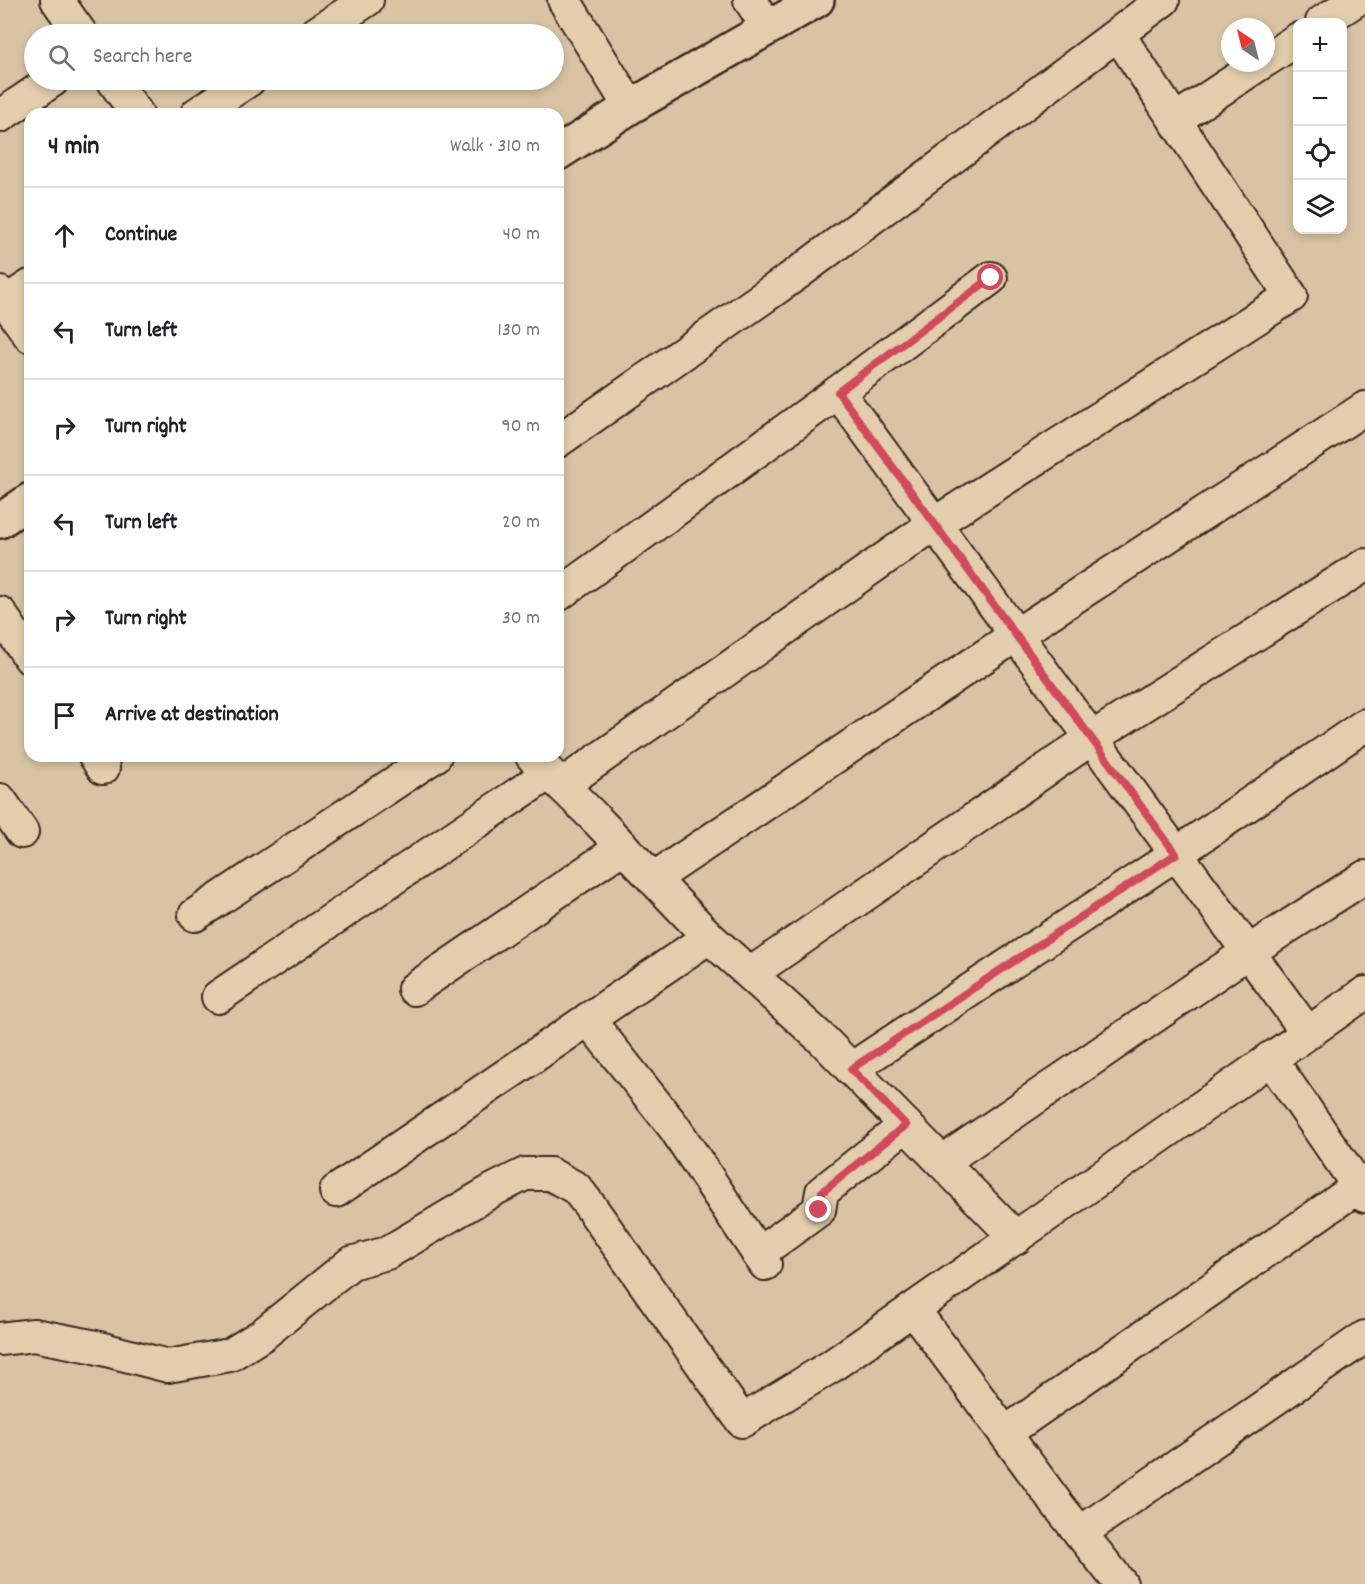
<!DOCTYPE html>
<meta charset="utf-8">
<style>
:root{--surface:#fff;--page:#f2f2f2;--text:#202124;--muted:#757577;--line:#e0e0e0}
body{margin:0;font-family:Dekko,sans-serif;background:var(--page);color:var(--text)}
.controls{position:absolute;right:18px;top:18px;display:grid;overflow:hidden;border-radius:12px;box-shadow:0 3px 9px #0003}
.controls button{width:54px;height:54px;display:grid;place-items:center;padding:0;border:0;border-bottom:2px solid var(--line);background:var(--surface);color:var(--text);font:30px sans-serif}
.compass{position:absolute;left:1221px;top:18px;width:54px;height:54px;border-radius:50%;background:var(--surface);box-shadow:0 3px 9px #0003;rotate:325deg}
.stop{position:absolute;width:18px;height:18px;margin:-14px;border:4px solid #d1495b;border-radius:50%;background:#fff}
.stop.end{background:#d1495b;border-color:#fff;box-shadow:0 2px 6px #0008}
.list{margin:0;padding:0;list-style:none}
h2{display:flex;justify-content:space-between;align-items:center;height:78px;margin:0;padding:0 24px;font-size:26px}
h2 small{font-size:20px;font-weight:400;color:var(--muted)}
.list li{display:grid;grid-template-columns:39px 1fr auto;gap:18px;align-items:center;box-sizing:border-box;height:96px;padding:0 24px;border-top:2px solid var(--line)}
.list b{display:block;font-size:22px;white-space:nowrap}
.list em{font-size:20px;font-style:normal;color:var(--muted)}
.icon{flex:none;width:33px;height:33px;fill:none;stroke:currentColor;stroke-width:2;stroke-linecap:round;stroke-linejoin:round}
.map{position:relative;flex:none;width:1365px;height:1584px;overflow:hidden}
.search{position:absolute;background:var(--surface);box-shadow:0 3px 9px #0003;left:24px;top:24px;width:540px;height:66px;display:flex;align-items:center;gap:15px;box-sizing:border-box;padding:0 21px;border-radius:33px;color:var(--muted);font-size:22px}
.panel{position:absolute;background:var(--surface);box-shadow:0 3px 9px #0003;left:24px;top:108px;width:540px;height:654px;border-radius:18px}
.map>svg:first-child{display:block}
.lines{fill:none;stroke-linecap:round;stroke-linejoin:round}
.minor-casing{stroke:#3b2a1e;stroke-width:36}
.major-casing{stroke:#3b2a1e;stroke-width:38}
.minor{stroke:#e2cdac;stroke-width:32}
.major{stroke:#e2cdac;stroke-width:33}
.route{stroke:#d1495b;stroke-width:8}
</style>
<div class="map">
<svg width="1365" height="1584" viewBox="0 0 1365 1584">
<rect width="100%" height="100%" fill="#d8c3a4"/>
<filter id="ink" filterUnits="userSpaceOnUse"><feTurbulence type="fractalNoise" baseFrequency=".0167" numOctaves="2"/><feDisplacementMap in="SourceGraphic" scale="12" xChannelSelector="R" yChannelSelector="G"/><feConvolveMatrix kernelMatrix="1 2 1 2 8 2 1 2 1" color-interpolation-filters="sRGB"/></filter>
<g filter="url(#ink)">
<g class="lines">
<g class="minor-casing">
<g id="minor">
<polyline points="57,0 81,34"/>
<polyline points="564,0 630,107"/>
<polyline points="750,0 768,28"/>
<polyline points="1322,22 1356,0"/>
<polyline points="315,34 367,0"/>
<polyline points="1266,60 1298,39"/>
<polyline points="113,80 137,114"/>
<polyline points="197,114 249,80"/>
<polyline points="0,116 53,80"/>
<polyline points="1175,120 1261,63"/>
<polyline points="0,293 30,336"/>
<polyline points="6,302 30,286"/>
<polyline points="838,392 1307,1032"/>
<polyline points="558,441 798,273 1163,0"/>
<polyline points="558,595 838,392 991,278"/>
<polyline points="0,613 30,658"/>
<polyline points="95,756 103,768"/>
<polyline points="532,756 596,819 709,937 823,1040 1016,1238"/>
<polyline points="562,785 934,524 1291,296 1118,34"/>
<polyline points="0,800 22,832"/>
<polyline points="653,879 1016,635 1365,408"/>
<polyline points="195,915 435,756"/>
<polyline points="750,974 1092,738 1365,565"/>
<polyline points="414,989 623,847"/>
<polyline points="218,997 549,773"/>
<polyline points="588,1019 674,1127 765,1264"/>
<polyline points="1270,1058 1365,1196"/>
<polyline points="851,1069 1176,854 1365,725"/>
<polyline points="942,1162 1248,952 1365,877"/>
<polyline points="336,1191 709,937"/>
<polyline points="758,1254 819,1210 822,1192 906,1125"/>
<polyline points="913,1309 1057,1504 1121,1584"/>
<polyline points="0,1339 34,1335 91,1346 168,1366 230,1355 262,1335 351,1263 387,1253 493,1190 525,1174 550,1174 576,1188 590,1206 742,1421 830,1367 1365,993"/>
<polyline points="1005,1433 1365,1182"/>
<polyline points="1080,1533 1365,1337"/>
</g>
</g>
<g class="major-casing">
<g id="major">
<polyline points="558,153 630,107 817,0"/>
<polyline points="0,521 30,500"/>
</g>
</g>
<use href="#minor" class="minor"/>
<use href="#major" class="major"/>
</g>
</g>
<g class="lines" filter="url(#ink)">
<polyline class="route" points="819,1210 822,1192 906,1125 851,1069 1176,854 838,392 991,278"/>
</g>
</svg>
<div class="controls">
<button>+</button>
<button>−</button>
<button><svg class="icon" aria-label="locate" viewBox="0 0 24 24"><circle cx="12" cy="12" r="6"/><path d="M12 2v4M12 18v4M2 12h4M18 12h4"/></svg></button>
<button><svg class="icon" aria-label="layers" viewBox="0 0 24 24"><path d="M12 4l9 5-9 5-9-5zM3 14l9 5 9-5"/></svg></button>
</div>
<svg class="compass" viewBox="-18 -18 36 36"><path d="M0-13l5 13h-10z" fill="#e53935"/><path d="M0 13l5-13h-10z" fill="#757577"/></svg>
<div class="stop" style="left:991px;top:278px"></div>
<div class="stop end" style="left:819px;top:1210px"></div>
<div class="search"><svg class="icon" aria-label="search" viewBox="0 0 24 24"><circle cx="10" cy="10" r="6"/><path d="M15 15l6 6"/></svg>Search here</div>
<section class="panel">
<h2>4 min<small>Walk · 310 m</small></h2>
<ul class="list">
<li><svg class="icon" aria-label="ahead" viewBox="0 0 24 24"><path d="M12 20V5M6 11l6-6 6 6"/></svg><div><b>Continue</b></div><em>40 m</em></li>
<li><svg class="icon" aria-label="left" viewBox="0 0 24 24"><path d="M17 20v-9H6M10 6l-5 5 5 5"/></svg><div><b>Turn left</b></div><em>130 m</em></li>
<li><svg class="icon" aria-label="right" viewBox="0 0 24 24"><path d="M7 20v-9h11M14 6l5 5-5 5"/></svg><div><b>Turn right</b></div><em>90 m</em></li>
<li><svg class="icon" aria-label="left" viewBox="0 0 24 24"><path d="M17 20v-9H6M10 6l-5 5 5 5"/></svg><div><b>Turn left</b></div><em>20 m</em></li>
<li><svg class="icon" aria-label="right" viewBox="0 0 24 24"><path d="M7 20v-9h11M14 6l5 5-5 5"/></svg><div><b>Turn right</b></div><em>30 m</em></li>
<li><svg class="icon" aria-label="arrive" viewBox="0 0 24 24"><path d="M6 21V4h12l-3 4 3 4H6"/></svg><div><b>Arrive at destination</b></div></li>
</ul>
</section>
</div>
